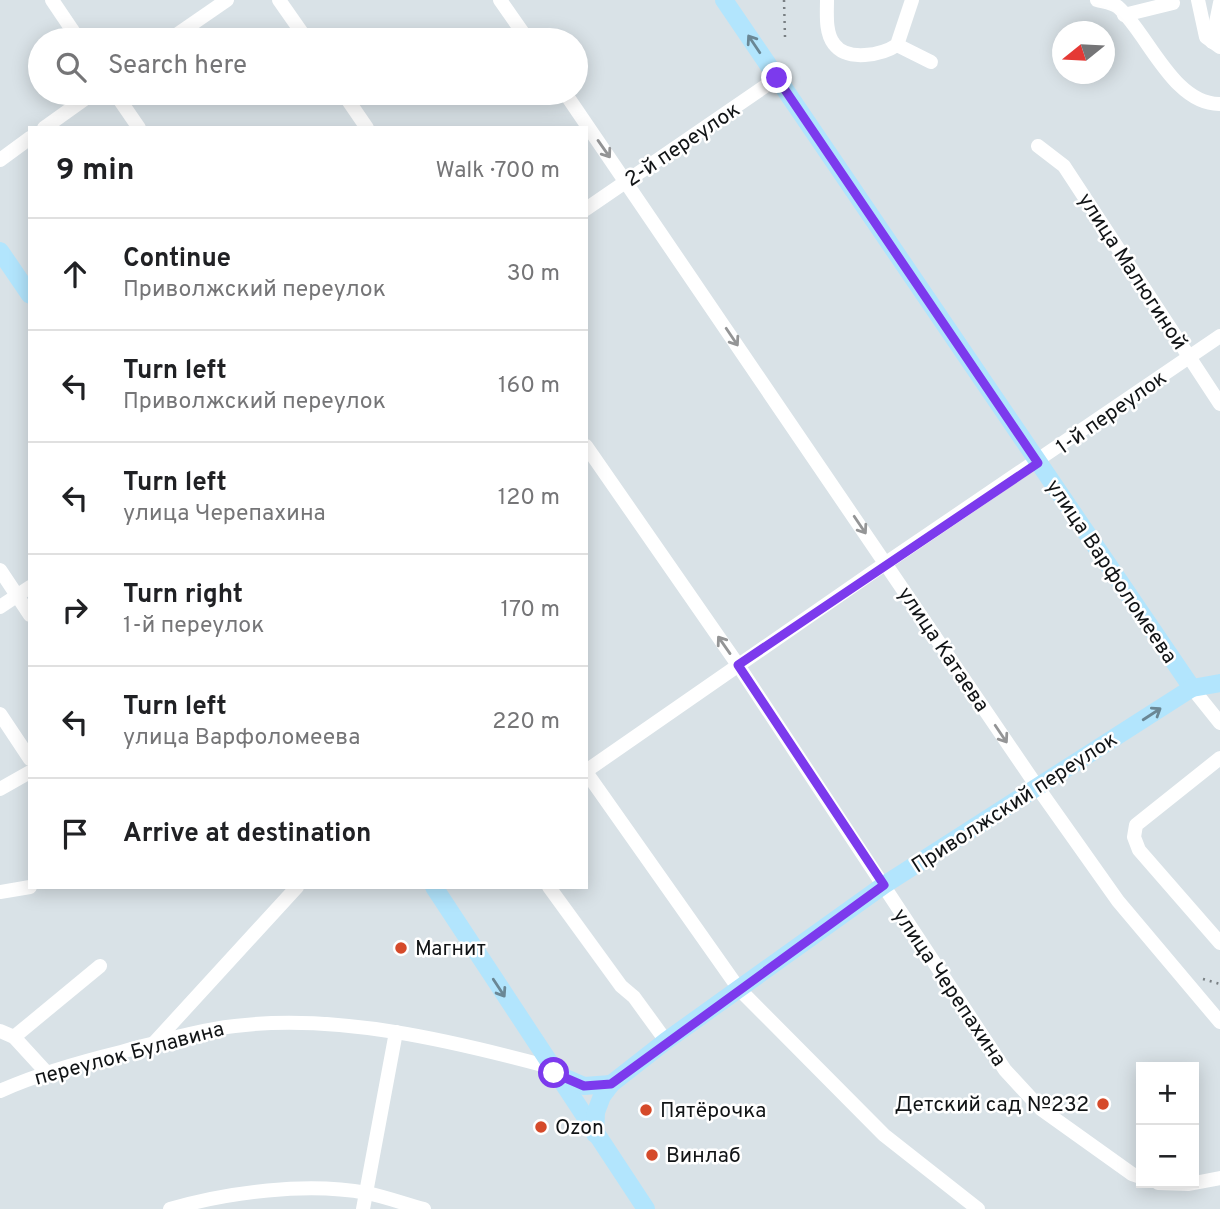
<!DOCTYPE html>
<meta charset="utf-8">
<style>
:root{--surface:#fff;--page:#f2f2f2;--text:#202124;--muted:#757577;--line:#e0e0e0}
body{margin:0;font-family:Overpass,sans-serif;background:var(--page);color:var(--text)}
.controls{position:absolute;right:21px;bottom:21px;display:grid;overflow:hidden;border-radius:0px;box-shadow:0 4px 18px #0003}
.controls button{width:63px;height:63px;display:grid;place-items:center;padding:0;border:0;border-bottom:2px solid var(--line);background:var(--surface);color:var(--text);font:35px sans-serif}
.compass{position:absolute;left:1052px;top:21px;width:63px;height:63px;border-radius:50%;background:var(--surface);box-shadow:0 4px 18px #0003;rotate:252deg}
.stop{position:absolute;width:21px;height:21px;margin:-16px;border:5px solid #7c3aed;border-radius:50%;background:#fff}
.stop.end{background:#7c3aed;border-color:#fff;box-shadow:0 2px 7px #0008}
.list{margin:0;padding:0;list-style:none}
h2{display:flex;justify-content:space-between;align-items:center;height:91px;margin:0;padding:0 28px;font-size:30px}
h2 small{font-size:23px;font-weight:400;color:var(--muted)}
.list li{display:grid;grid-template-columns:46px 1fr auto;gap:21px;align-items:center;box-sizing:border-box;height:112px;padding:0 28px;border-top:2px solid var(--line)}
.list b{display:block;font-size:26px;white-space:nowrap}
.list p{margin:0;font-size:23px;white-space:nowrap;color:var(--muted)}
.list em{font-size:23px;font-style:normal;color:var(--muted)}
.icon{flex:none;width:38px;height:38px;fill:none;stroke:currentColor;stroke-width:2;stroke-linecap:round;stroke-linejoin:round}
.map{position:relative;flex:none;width:1220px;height:1209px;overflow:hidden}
.search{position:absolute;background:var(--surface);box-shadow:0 4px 18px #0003;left:28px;top:28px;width:560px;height:77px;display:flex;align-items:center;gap:18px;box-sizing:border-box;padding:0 24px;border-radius:38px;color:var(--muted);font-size:26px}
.panel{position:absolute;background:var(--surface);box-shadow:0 4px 18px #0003;left:28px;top:126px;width:560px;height:763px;border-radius:0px}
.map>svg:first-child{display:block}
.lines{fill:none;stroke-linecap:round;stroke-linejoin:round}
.path{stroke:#797f83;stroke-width:2.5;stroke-dasharray:2 5;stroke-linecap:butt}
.minor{stroke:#fff;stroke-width:14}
.major{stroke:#b2e5fd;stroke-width:18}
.oneway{stroke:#6a8795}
.oneway2{stroke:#949596}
.route{stroke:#7c3aed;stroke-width:9}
.poi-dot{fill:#d54a2a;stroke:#fff;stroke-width:2.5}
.labels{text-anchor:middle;stroke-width:5;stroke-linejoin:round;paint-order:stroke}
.street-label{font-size:21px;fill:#111416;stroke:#fff}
.poi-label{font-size:21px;fill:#111416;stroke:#fff;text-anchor:start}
</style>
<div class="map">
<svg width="1220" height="1209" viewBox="0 0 1220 1209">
<rect width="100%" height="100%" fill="#d9e2e7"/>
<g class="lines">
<g class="path">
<polyline points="784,0 785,37"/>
<polyline points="1203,979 1220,984"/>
</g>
<g class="minor">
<polyline points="52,0 79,40"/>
<polyline points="279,0 307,40"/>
<polyline points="500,0 528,40"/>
<path d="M827,0C827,13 825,33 834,44C847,62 882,55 897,45L912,0"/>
<path d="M1097,0C1104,2 1113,3 1118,7C1147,32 1173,105 1220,104"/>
<polyline points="1198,0 1206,37 1220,47"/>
<polyline points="1124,15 1173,3"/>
<polyline points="169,40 227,0"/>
<polyline points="1212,42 1220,3"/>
<polyline points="897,45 931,62"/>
<polyline points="115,93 139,128"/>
<polyline points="343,93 367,128"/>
<polyline points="565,93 1038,788 1118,901 1220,1022"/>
<polyline points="44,128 93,93"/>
<polyline points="1038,146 1064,166 1220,404"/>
<polyline points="0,160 30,138"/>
<polyline points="586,209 777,78"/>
<polyline points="586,446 738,665 1005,1070 1041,1109 1132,1174 1141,1177"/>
<polyline points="0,570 30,615"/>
<polyline points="0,607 30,587"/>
<polyline points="1192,688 1220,723"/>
<polyline points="0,714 30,759"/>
<polyline points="1220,758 1136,825 1134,837 1139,850 1220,943"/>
<polyline points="586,771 886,563 1220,336"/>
<polyline points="586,772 739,989 884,1135 978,1209"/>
<polyline points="0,789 30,772"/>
<polyline points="549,887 621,986 634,997 666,1041"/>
<polyline points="0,892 30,887"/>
<polyline points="0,1031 14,1037 47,1073"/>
<polyline points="14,1037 100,966"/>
<polyline points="154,1043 297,887"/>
<path d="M0,1091C38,1074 80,1062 121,1052C159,1042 197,1030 235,1026C337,1013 453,1041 550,1067"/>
<polyline points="1158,1183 1189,1184 1220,1178"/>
<path d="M170,1209C228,1192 307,1182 367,1193C386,1197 405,1204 424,1209"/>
<polyline points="363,1209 396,1032"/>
</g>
<g class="major">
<polyline points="724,0 1192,688"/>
<polyline points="0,251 30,295"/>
<polyline points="434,887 646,1209"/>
<polyline points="554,1073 584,1086 611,1084"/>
<polyline points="595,1134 596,1112 602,1096 611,1084 666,1041 884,885 1192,688 1220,683"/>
</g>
</g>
<defs><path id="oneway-shaft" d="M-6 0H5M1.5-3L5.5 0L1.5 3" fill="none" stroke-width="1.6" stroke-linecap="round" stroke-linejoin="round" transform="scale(1.75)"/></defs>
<g class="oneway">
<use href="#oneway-shaft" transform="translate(754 44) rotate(-124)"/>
<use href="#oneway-shaft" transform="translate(1152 714) rotate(-33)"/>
<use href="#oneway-shaft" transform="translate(499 988) rotate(57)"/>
</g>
<g class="oneway2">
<use href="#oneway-shaft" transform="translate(604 149) rotate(55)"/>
<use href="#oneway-shaft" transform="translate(732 337) rotate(56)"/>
<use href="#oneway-shaft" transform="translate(860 525) rotate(56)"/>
<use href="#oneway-shaft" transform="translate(724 645) rotate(-125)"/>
<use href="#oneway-shaft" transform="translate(1001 734) rotate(56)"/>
</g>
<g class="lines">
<polyline class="route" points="554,1073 584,1086 611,1084 884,885 738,665 1038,463 777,78"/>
</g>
<g class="poi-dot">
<circle cx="401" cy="948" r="7"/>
<circle cx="1103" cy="1104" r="7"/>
<circle cx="646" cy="1110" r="7"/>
<circle cx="541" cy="1127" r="7"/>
<circle cx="652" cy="1155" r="7"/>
</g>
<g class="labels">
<g class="street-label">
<text transform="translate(682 144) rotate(-34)" y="7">2-й переулок</text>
<text transform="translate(1133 271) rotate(57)" y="7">улица Малюгиной</text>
<text transform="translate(1111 412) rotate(-35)" y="7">1-й переулок</text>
<text transform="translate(1112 571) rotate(56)" y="7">улица Варфоломеева</text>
<text transform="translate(944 649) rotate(56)" y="7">улица Катаева</text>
<text transform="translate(1014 802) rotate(-33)" y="7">Приволжский переулок</text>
<text transform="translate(950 987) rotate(56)" y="7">улица Черепахина</text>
<text transform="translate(129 1053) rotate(-15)" y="7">переулок Булавина</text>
</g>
<g class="poi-label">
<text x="415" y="955">Магнит</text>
<text x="1089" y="1111" text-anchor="end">Детский сад №232</text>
<text x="660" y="1117">Пятёрочка</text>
<text x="555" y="1134">Ozon</text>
<text x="666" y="1162">Винлаб</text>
</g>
</g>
</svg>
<div class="controls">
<button>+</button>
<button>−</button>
</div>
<svg class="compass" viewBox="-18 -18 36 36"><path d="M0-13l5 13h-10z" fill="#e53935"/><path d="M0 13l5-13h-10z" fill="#757577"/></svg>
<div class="stop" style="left:554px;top:1073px"></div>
<div class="stop end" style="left:777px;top:78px"></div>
<div class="search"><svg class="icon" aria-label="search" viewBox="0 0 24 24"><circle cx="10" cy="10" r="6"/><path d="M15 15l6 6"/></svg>Search here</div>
<section class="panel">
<h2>9 min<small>Walk · 700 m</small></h2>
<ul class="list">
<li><svg class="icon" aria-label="ahead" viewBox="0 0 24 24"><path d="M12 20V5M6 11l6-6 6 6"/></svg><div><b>Continue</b><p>Приволжский переулок</p></div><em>30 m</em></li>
<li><svg class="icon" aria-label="left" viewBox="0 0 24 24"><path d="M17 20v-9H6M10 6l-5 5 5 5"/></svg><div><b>Turn left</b><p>Приволжский переулок</p></div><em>160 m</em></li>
<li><svg class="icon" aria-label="left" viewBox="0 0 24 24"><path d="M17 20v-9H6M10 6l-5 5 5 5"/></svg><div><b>Turn left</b><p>улица Черепахина</p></div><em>120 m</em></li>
<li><svg class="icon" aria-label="right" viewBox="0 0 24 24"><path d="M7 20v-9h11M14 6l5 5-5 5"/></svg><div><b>Turn right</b><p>1-й переулок</p></div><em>170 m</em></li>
<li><svg class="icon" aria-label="left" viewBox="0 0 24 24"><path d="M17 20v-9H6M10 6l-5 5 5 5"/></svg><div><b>Turn left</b><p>улица Варфоломеева</p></div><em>220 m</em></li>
<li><svg class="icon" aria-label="arrive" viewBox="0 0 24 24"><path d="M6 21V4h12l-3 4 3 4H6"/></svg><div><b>Arrive at destination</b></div></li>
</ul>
</section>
</div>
